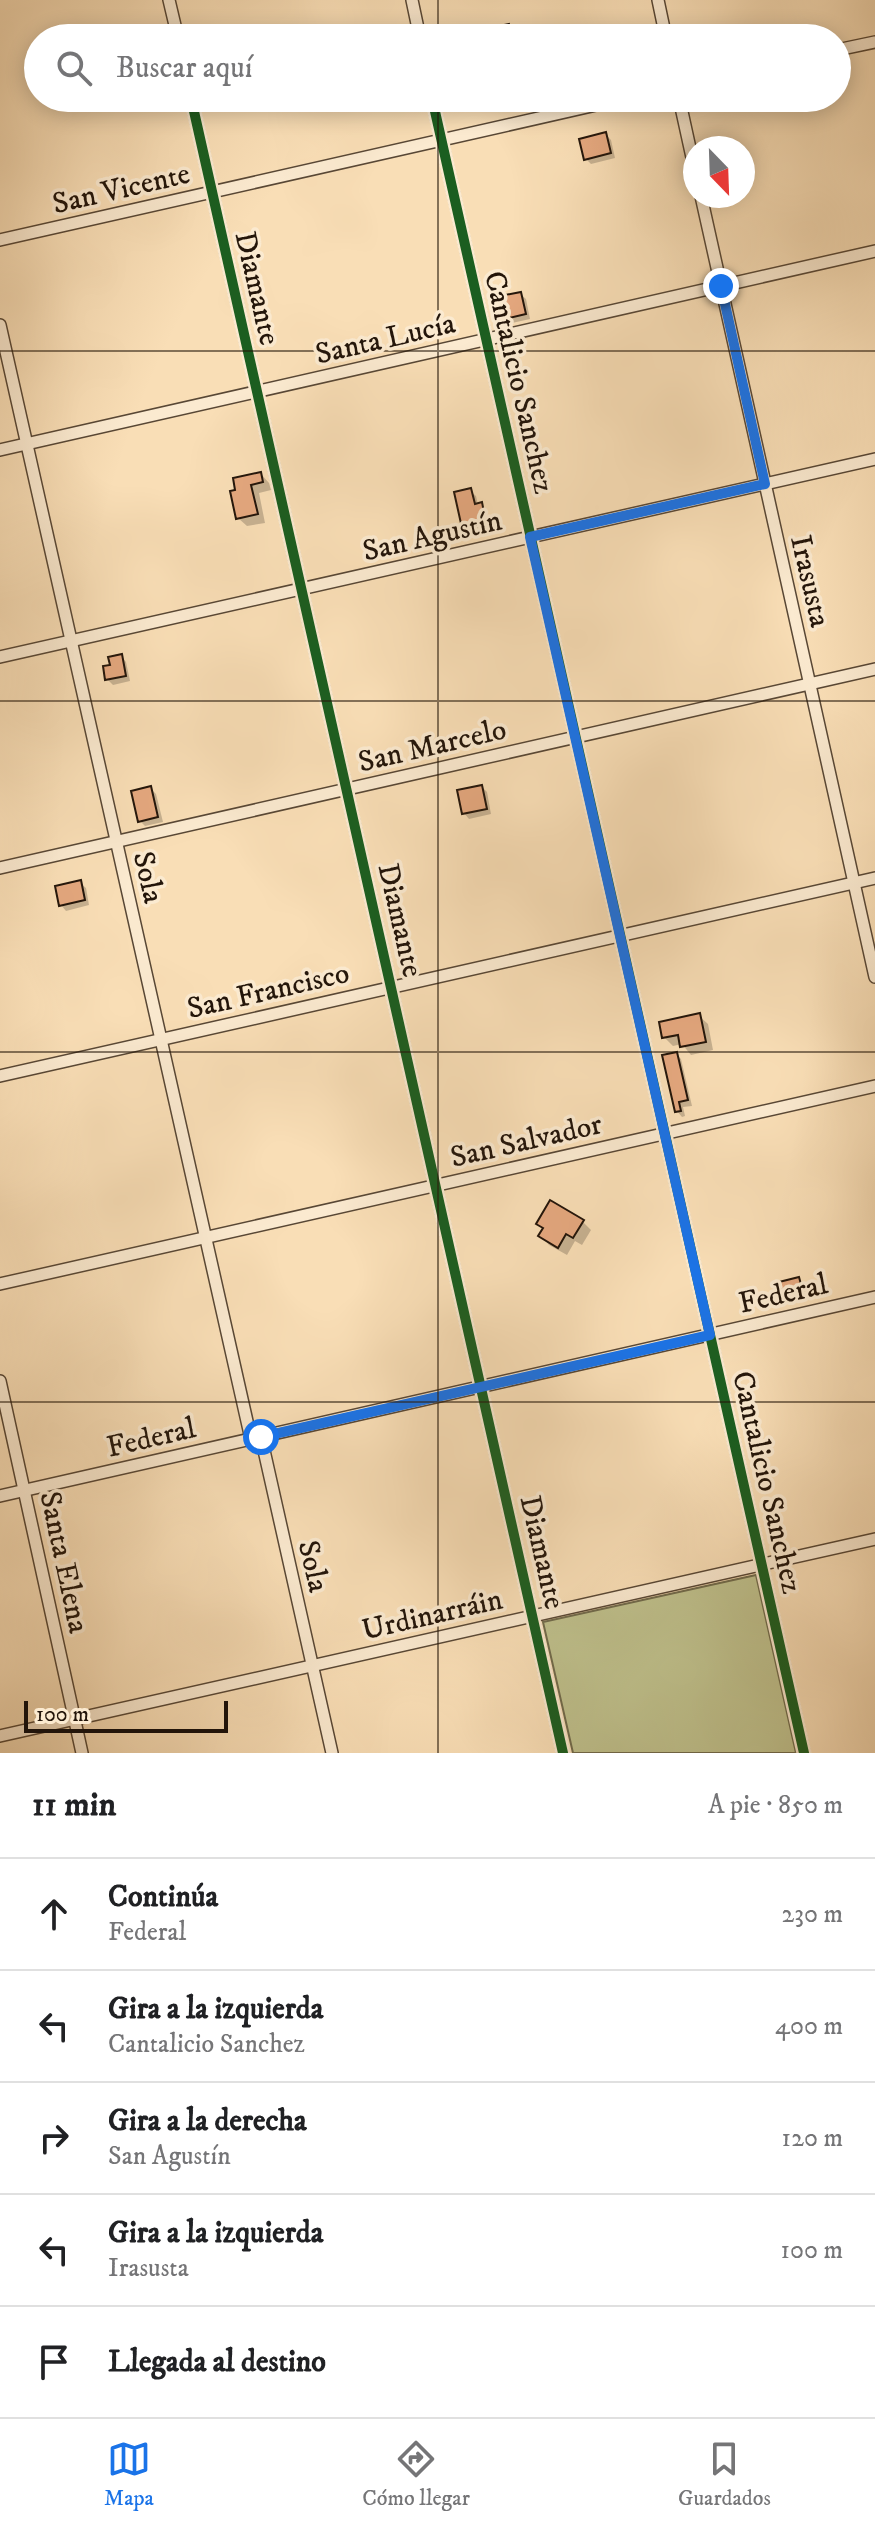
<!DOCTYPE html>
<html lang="es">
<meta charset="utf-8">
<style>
:root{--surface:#fff;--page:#f2f2f2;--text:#202124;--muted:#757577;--line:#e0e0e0;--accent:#1a73e8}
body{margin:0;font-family:"IM FELL DW Pica",serif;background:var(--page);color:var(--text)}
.compass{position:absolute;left:683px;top:136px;width:72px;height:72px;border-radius:50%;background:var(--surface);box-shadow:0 4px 20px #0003;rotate:157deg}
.scale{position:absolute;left:24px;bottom:20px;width:204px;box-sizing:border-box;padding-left:8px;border:4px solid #23150a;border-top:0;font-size:22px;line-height:28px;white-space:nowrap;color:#23150a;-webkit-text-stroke:6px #fbead0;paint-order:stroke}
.stop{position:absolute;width:24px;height:24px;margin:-18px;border:6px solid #1a73e8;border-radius:50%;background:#fff}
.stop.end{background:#1a73e8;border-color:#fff;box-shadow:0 2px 8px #0008}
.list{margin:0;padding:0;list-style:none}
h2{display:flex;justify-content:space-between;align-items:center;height:104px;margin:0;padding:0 32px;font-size:34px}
h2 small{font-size:26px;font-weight:400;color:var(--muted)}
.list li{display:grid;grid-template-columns:52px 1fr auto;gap:24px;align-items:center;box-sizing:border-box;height:112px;padding:0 32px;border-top:2px solid var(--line)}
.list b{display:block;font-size:30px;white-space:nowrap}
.list p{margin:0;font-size:26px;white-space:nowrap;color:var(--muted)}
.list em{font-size:26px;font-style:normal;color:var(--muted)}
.icon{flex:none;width:44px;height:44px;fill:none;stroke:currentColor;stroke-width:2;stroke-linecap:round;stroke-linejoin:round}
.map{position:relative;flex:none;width:875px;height:1753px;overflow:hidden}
.search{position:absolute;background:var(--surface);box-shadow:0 4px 20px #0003;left:24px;right:24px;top:24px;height:88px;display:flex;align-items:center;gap:20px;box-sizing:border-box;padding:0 28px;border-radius:44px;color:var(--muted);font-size:30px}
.sheet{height:664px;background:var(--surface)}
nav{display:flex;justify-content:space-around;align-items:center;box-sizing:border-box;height:112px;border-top:2px solid var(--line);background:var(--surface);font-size:22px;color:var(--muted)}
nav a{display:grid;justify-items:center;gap:4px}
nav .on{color:var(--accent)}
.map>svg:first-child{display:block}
.green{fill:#bfc18d;stroke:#716b4c;stroke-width:2}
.shadow{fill:#0003}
.building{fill:#e5a87f;stroke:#23150a;stroke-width:2}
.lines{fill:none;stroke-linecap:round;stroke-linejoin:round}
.minor-casing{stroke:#584735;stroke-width:14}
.minor{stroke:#fbead0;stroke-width:11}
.cycleway-casing{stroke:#fbead0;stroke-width:15}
.cycleway{stroke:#1b5e20;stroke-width:10}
.route{stroke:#1a73e8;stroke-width:10}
.grid{fill:none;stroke:#23150a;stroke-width:2;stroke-opacity:0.55}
.labels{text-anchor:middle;stroke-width:7;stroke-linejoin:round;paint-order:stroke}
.street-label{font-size:30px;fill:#23150a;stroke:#fbead0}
</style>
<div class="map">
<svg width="875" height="1753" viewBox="0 0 875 1753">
<rect width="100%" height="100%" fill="#f9deb6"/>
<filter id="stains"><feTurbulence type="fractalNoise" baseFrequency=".0025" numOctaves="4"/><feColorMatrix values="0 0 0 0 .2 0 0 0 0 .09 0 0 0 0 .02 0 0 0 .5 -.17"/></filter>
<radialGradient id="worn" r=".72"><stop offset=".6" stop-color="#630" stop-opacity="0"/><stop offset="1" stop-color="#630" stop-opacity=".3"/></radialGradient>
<polygon class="green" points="756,1575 796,1753 573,1753 543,1622"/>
<g class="shadow">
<polygon points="508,26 513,32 515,38 480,38 478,33"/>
<polygon points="605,134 611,140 615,158 591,164 586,159"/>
<polygon points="520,294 526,299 530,319 512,323 507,318"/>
<polygon points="261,474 269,483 271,490 259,493 265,523 247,526 238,518 233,493"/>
<polygon points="470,491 476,496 478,505 481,505 486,510 490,528 469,533 464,527"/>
<polygon points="121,656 126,662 130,681 113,685 107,679 112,666"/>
<polygon points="482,787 487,792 491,814 469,819 464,813"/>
<polygon points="150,788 156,794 163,822 145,826 140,821"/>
<polygon points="80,883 86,888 89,905 66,911 61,905"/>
<polygon points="699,1016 708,1024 713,1050 691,1055 682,1044 673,1046 664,1037"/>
<polygon points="676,1054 681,1059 692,1106 683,1107 685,1116 682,1117 677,1111"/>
<polygon points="582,1221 591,1230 582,1245 575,1241 567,1255 549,1245 541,1236"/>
<polygon points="799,1280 804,1285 807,1297 790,1302 785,1296"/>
</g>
<g class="building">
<polygon points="509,24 512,37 478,38 476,31"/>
<polygon points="606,132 611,153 584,160 579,139"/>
<polygon points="521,292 526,314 505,319 500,296"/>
<polygon points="261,472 263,482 251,485 258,514 236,519 230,491 235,490 233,478"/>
<polygon points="471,488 475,504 482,502 486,523 462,528 454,492"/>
<polygon points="122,654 126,676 105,680 103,666 110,665 108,657"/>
<polygon points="482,785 487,809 462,814 457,790"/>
<polygon points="151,786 158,817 138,822 131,791"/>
<polygon points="81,880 85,900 59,906 55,886"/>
<polygon points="700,1013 706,1042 680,1047 678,1035 662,1038 659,1022"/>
<polygon points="677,1052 688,1100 679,1102 681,1111 675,1112 662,1055"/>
<polygon points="550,1200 584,1220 573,1238 566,1234 558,1248 538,1236 543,1228 536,1224"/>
<polygon points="799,1277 803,1292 783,1297 779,1282"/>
</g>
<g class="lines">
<g class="minor-casing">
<g id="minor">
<polyline points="169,0 178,38"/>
<polyline points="412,0 420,38"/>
<polyline points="658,0 666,38"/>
<polyline points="837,50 875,42"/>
<polyline points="191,98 563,1753"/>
<polyline points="432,98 804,1753"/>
<polyline points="679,98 695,171"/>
<polyline points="701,196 875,977"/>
<polyline points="0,240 627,98"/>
<polyline points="0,325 251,1439"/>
<polyline points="0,450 875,251"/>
<polyline points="0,657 875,459"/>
<polyline points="0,868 875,669"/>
<polyline points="0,1076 875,878"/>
<polyline points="0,1284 875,1086"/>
<polyline points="0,1381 82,1753"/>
<polyline points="261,1437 332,1753"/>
<polyline points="0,1496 875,1297"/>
<polyline points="0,1736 875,1539"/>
</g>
</g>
<use href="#minor" class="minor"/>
<g class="cycleway-casing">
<g id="cycleway">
<polyline points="191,98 563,1753"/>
<polyline points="432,98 804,1753"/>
</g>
</g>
<use href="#cycleway" class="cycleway"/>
</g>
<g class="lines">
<polyline class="route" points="261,1437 710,1335 530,537 765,484 721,286"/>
</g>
<path class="grid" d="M438,0V38M438,98V1753M0,351H875M0,701H875M0,1052H875M0,1402H875"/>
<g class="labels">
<g class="street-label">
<text transform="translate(121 188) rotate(-13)" y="10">San Vicente</text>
<text transform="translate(258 288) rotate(77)" y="10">Diamante</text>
<text transform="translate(385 338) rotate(-13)" y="10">Santa Lucía</text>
<text transform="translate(520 382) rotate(77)" y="10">Cantalicio Sanchez</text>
<text transform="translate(432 535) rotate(-13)" y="10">San Agustín</text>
<text transform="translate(811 581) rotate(77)" y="10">Irasusta</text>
<text transform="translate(432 745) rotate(-13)" y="10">San Marcelo</text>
<text transform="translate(149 877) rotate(77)" y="10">Sola</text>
<text transform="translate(401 920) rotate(77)" y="10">Diamante</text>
<text transform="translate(268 990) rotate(-13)" y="10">San Francisco</text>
<text transform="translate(526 1140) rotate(-13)" y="10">San Salvador</text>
<text transform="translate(783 1293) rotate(-13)" y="10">Federal</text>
<text transform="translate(151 1437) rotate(-13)" y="10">Federal</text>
<text transform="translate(768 1482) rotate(77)" y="10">Cantalicio Sanchez</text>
<text transform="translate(543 1552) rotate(77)" y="10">Diamante</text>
<text transform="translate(65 1562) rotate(78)" y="10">Santa Elena</text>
<text transform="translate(314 1566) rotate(77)" y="10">Sola</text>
<text transform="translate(432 1614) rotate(-13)" y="10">Urdinarráin</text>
</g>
</g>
<rect width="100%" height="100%" filter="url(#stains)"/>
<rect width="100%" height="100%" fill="url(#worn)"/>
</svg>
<svg class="compass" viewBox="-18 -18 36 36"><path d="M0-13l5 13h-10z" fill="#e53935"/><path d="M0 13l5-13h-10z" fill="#757577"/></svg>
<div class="scale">100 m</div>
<div class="stop" style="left:261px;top:1437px"></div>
<div class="stop end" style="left:721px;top:286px"></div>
<div class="search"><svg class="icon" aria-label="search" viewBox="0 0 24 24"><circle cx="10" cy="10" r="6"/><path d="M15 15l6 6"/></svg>Buscar aquí</div>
</div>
<section class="sheet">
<h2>11 min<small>A pie · 850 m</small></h2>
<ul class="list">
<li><svg class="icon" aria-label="ahead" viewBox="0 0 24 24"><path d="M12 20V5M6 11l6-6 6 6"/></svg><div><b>Continúa</b><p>Federal</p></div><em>230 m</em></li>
<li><svg class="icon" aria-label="left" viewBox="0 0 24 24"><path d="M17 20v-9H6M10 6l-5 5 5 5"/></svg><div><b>Gira a la izquierda</b><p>Cantalicio Sanchez</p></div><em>400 m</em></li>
<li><svg class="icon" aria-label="right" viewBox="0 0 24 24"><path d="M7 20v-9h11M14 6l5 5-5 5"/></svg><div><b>Gira a la derecha</b><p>San Agustín</p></div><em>120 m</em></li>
<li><svg class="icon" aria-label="left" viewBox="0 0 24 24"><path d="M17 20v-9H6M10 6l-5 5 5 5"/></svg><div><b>Gira a la izquierda</b><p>Irasusta</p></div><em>100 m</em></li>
<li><svg class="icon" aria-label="arrive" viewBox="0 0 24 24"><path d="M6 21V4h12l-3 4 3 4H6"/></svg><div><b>Llegada al destino</b></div></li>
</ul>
</section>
<nav>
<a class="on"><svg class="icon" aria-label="map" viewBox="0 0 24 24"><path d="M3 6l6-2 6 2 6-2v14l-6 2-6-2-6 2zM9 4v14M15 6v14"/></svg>Mapa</a>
<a><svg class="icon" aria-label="directions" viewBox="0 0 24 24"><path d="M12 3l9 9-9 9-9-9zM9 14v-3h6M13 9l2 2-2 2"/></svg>Cómo llegar</a>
<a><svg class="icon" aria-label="saved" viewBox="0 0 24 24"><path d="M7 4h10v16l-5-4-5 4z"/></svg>Guardados</a>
</nav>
